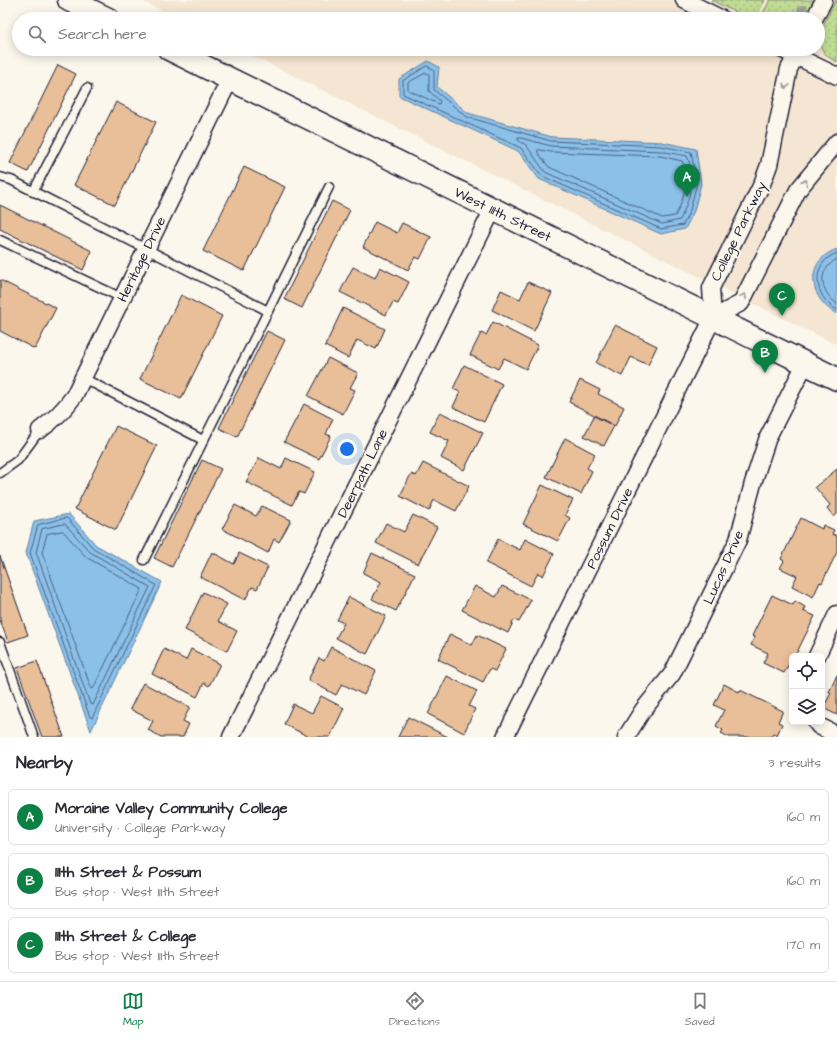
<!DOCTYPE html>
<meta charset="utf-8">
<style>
:root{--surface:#fff;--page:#f7f7f7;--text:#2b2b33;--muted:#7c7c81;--line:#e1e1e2;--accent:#0b8043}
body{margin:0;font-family:"Architects Daughter",sans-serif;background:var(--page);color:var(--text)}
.controls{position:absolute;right:12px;bottom:12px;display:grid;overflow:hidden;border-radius:6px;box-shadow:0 2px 10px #0003}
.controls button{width:36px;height:36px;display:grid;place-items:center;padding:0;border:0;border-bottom:1px solid var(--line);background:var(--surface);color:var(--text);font:20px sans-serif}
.you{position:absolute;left:347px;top:449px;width:14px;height:14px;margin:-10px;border:3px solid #fff;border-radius:50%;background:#1a73e8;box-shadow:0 0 0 6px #1a73e833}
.badge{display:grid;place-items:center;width:26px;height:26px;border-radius:50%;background:var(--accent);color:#fff;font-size:13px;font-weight:700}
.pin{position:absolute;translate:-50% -33px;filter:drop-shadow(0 1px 2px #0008)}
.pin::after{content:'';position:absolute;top:21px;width:14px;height:12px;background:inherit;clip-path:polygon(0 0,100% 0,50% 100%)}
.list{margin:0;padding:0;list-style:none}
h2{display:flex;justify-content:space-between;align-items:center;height:52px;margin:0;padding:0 16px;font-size:17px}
h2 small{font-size:13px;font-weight:400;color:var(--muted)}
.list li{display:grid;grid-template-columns:26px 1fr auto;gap:12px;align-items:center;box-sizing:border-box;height:56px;margin:0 8px 8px;padding:0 8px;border:1px solid var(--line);border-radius:6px}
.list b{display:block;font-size:15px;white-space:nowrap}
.list p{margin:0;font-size:13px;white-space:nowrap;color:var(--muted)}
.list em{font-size:13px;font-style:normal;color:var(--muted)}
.icon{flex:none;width:22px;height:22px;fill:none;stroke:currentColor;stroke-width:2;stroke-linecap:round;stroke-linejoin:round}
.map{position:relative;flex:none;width:837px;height:737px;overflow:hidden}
.search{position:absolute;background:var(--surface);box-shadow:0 2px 10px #0003;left:12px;right:12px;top:12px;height:44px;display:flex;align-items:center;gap:10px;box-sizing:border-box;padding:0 14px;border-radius:22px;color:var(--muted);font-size:15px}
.sheet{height:244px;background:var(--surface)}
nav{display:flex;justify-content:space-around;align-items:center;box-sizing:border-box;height:56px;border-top:1px solid var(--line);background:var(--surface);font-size:11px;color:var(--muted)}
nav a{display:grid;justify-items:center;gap:2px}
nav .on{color:var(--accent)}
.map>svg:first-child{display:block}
.built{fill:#f5e6d3}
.grass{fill:url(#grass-dots);stroke:#728068}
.water{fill:#8bc0e8;stroke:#6181a3}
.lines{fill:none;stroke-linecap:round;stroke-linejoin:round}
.shore{stroke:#4c6180;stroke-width:1}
.building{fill:#e8bf98;stroke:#22223b}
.service-casing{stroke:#22223b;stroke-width:11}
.minor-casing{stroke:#22223b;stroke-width:19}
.secondary-casing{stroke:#22223b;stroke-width:25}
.service{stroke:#fbf7ec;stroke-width:8}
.minor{stroke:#fbf7ec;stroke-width:16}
.secondary{stroke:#fbf7ec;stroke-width:22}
.tree{fill:#9ea19a}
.oneway{stroke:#99979c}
.labels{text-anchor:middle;stroke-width:4;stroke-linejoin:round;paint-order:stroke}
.street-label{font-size:14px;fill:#22223b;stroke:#fbf7ec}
</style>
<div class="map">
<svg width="837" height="737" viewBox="0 0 837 737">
<defs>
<pattern id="grass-dots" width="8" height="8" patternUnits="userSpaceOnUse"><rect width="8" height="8" fill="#c1dd94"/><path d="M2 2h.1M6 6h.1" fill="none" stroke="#a6bd80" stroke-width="1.8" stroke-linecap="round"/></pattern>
</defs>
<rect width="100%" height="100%" fill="#fbf7ec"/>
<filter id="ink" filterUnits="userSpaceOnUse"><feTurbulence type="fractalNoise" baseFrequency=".025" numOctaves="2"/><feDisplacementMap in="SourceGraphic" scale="8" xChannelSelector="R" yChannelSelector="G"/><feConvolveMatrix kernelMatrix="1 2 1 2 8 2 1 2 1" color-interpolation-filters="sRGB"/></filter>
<g filter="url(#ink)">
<polygon class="built" points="140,0 837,0 837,345 239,49 818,49 818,19 178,19"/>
<g class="grass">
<polygon points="711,0 765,0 755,19 749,19"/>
<polygon points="770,0 814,0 805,19 760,19"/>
<path d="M836,0H837V62C806,48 825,22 836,0Z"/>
</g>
<g class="water">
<polygon points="428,61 439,67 437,87 468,113 552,137 662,142 696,149 701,184 694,211 685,229 661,234 539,179 518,151 399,96 399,79"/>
<path d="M837,249V314C809,300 803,261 837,249Z"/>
<polygon points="69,514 96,545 162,582 91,731 26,553 34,521"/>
</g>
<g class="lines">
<g class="shore">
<polygon points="427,66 434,70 434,90 467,117 551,141 661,146 691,152 697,183 690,210 683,225 661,229 542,176 521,148 403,94 403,81"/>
<polygon points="426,73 429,74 429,91 440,101 439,104 408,90 408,83"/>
<path d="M518,138H521L551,146L660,151L687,156C697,178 689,200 680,220L662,224L545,172L526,145L519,141Z"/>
<path d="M538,150H540L551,152L660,156L682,161C690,177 684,200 675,216L662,218L549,167L538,153Z"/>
<path d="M837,253C809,263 814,298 837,310"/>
<path d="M837,259C816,271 820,291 837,304"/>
<polygon points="67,518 93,548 156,585 92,718 90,717 30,553 38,525"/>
<polygon points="65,524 90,552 150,587 93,705 90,704 36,552 42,529"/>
<polygon points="63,531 86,557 142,589 93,689 91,688 42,552 47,534"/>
</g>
</g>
<g class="building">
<polygon points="58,65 76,74 28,172 10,163"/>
<polygon points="116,102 156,122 115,205 74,185"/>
<polygon points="244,167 285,187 244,271 203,251"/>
<polygon points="332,201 350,210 302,308 284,299"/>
<polygon points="0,205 92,251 83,270 0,229"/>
<polygon points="375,222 397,233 402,223 431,237 420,259 415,257 408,270 363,247"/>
<polygon points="353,267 375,278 380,267 409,282 398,304 393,302 386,315 340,292"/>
<polygon points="0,280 56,308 35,349 0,331"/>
<polygon points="528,282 552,293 534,331 492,310 501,290 520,299"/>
<polygon points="181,295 222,316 181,399 140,379"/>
<polygon points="343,308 385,329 376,349 357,340 348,358 325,346"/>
<polygon points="493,322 538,345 526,369 504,358 498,369 470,355 481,333 486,335"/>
<polygon points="615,325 657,346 648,365 631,357 622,376 596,363"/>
<polygon points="267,331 285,340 237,437 219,428"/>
<polygon points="328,358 358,373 350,388 355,390 343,414 308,396"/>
<polygon points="464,365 502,384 484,422 453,407 460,392 453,389"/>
<polygon points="580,380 600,390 598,394 624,407 615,426 569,402"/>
<polygon points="304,404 333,419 326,434 331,436 319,459 284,442"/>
<polygon points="440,412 483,433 464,470 441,458 449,441 430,432"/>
<polygon points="594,416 614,426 604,446 584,436"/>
<polygon points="116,426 157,446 116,530 75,509"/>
<polygon points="565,438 595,454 587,468 592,471 581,494 546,477"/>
<polygon points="259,458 281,469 286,458 315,472 304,494 299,492 292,505 246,482"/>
<polygon points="202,460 221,469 172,567 154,558"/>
<polygon points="423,463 469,486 456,511 434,500 429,511 400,496 411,474 416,476"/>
<polygon points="837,469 837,514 834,517 827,508 830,505 815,487"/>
<polygon points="542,485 573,500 565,515 570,518 558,541 523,524"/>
<polygon points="235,505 256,516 262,506 291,520 279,542 274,539 268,553 222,529"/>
<polygon points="413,515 437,527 418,564 376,543 386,523 404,532"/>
<polygon points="801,518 822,529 823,525 834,530 832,534 837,536 837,552 822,583 820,582 813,597 792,586 797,576 780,568 784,561 781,559"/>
<polygon points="498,539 520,550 525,539 554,554 543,576 538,573 531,586 486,563"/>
<polygon points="212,552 234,564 239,553 268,567 257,589 252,587 245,600 200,577"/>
<polygon points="372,553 415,574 396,611 372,599 381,582 363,573"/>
<polygon points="0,556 28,635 8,642 0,620"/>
<polygon points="475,586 496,597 502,586 531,600 519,622 514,620 508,633 462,610"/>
<polygon points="203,592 227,604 218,621 237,631 227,651 185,630"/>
<polygon points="772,595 793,605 795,601 805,607 803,611 815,616 795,656 792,656 792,659 784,673 763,663 768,653 751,645 755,637 752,636"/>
<polygon points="349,597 386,616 367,654 336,638 344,623 337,620"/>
<polygon points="450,634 472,645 477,635 506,649 495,671 490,669 483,682 438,659"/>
<polygon points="331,647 376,671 364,695 342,684 336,695 308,680 319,658 324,661"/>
<polygon points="164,649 186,660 191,649 220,664 209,686 204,683 197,697 152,674"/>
<polygon points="37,661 64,737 42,737 17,668"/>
<polygon points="837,675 837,715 823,708 831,693 829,692"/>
<polygon points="447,676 477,691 469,706 475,709 464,733 428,714"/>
<polygon points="143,683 190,707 183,721 189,724 183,737 161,737 148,730 153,721 130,709"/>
<polygon points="724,684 739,692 740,690 783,711 778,722 782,724 777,735 773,733 771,737 729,737 721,733 723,730 716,726 724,710 714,705"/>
<polygon points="321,696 344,708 330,737 309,737 284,724 293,704 312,713"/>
<polygon points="408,717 448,737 398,737"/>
</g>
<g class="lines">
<g class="service-casing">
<g id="service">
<polyline points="0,177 11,180 268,311 329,187"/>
<polyline points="33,192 87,88"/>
<polyline points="0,240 122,298"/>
<polyline points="83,378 203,440"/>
<polyline points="0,473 18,460 40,430"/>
<polyline points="144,560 268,311"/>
<polyline points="0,642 34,737"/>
</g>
</g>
<g class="minor-casing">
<g id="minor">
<polyline points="684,0 722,19"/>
<polyline points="814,19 824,0"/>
<polyline points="781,49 837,76"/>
<polyline points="713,318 711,288 762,184 769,165 789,69 799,49"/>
<polyline points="713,318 741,303 798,190 837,142"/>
<path d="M40,430C54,420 64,410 74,396L230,79"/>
<polyline points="817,656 837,614"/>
<polyline points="816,722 819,726 837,735"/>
<polyline points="231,737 493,209"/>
<polyline points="505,737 713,318"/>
<polyline points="626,737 643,710 672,674 738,540 753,483 768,437 805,364"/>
</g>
</g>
<g class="secondary-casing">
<g id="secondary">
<polyline points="69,0 108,19"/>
<polyline points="169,49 837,379"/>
</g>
</g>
<use href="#service" class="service"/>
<use href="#minor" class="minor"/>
<use href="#secondary" class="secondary"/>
</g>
<circle class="tree" cx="803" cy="11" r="6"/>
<defs><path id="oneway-chevron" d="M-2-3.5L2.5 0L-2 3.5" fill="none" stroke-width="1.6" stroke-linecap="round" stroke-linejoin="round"/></defs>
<g class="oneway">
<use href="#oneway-chevron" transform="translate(786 86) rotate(102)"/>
<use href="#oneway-chevron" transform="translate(805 182) rotate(-51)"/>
<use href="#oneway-chevron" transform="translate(744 296) rotate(-63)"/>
</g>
</g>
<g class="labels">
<g class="street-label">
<text transform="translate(503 214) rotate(26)" y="5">West 111th Street</text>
<text transform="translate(738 231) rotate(-64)" y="5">College Parkway</text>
<text transform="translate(141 259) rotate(-64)" y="5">Heritage Drive</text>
<text transform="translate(362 473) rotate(-64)" y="5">Deerpath Lane</text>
<text transform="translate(609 528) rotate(-64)" y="5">Possum Drive</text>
<text transform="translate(723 567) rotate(-66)" y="5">Lucas Drive</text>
</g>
</g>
</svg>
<div class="controls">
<button><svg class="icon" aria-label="locate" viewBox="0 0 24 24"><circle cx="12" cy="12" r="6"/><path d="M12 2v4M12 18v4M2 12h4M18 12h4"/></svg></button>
<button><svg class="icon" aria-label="layers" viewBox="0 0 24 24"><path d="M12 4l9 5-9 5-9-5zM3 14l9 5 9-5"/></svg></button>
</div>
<div class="you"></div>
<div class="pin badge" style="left:687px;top:197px">A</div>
<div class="pin badge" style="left:765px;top:373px">B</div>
<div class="pin badge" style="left:782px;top:316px">C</div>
<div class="search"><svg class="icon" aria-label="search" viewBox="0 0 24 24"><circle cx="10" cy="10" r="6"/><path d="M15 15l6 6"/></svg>Search here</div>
</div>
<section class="sheet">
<h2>Nearby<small>3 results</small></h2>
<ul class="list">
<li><span class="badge">A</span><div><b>Moraine Valley Community College</b><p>University · College Parkway</p></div><em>160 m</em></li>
<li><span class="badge">B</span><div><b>111th Street &amp; Possum</b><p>Bus stop · West 111th Street</p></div><em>160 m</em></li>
<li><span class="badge">C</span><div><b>111th Street &amp; College</b><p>Bus stop · West 111th Street</p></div><em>170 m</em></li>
</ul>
</section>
<nav>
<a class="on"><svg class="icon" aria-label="map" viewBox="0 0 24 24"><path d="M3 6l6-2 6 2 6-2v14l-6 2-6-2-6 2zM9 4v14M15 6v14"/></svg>Map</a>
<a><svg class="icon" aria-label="directions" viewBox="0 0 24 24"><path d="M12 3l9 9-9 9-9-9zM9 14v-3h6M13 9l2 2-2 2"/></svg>Directions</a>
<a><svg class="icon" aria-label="saved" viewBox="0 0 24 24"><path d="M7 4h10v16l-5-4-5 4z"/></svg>Saved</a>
</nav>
